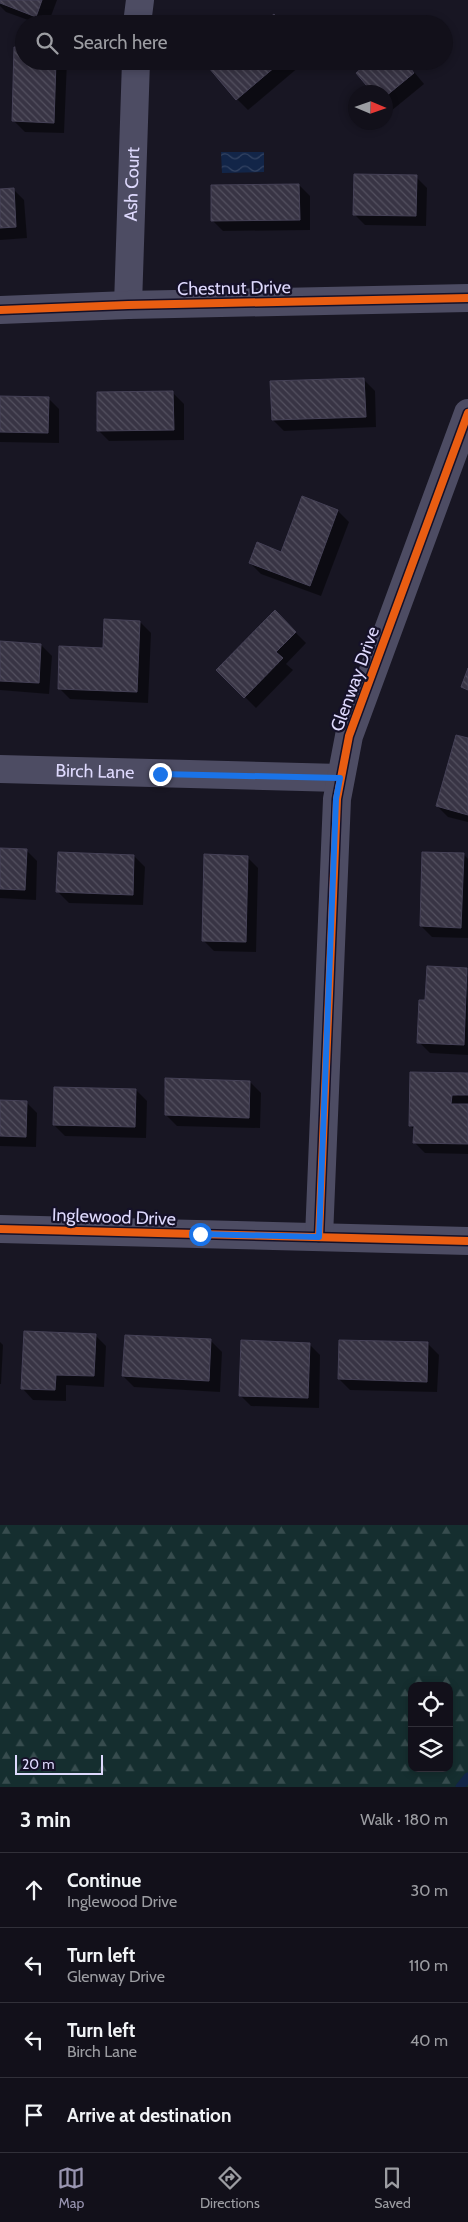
<!DOCTYPE html>
<meta charset="utf-8">
<style>
:root{--surface:#12101a;--page:#1b1923;--text:#f1f3f6;--muted:#9c9da2;--line:#313039;--accent:#9995b1}
body{margin:0;font-family:Cabin,sans-serif;background:var(--page);color:var(--text)}
.controls{position:absolute;right:15px;bottom:15px;display:grid;overflow:hidden;border-radius:10px;box-shadow:0 2px 8px #0003}
.controls button{width:45px;height:45px;display:grid;place-items:center;padding:0;border:0;border-bottom:1px solid var(--line);background:var(--surface);color:var(--text);font:25px sans-serif}
.compass{position:absolute;left:348px;top:85px;width:45px;height:45px;border-radius:50%;background:var(--surface);box-shadow:0 2px 8px #0003;rotate:92deg}
.scale{position:absolute;left:15px;bottom:12px;width:88px;box-sizing:border-box;padding-left:5px;border:2px solid #ded9fd;border-top:0;font-size:14px;line-height:18px;white-space:nowrap;color:#ded9fd;-webkit-text-stroke:4px #151128;paint-order:stroke}
.stop{position:absolute;width:15px;height:15px;margin:-11px;border:4px solid #1a73e8;border-radius:50%;background:#fff}
.stop.end{background:#1a73e8;border-color:#fff;box-shadow:0 1px 5px #0008}
.list{margin:0;padding:0;list-style:none}
h2{display:flex;justify-content:space-between;align-items:center;height:65px;margin:0;padding:0 20px;font-size:21px}
h2 small{font-size:16px;font-weight:400;color:var(--muted)}
.list li{display:grid;grid-template-columns:32px 1fr auto;gap:15px;align-items:center;box-sizing:border-box;height:75px;padding:0 20px;border-top:1px solid var(--line)}
.list b{display:block;font-size:19px;white-space:nowrap}
.list p{margin:0;font-size:16px;white-space:nowrap;color:var(--muted)}
.list em{font-size:16px;font-style:normal;color:var(--muted)}
.icon{flex:none;width:28px;height:28px;fill:none;stroke:currentColor;stroke-width:2;stroke-linecap:round;stroke-linejoin:round}
.map{position:relative;flex:none;width:468px;height:1787px;overflow:hidden}
.search{position:absolute;background:var(--surface);box-shadow:0 2px 8px #0003;left:15px;right:15px;top:15px;height:55px;display:flex;align-items:center;gap:12px;box-sizing:border-box;padding:0 18px;border-radius:28px;color:var(--muted);font-size:19px}
.sheet{height:365px;background:var(--surface)}
nav{display:flex;justify-content:space-around;align-items:center;box-sizing:border-box;height:70px;border-top:1px solid var(--line);background:var(--surface);font-size:14px;color:var(--muted)}
nav a{display:grid;justify-items:center;gap:2px}
nav .on{color:var(--accent)}
.map>svg:first-child{display:block}
.forest{fill:url(#forest-firs);fill-rule:evenodd}
.water{fill:url(#water-waves)}
.shadow{fill:#0007}
.lines{fill:none;stroke-linecap:round;stroke-linejoin:round}
.stream{stroke:#122548;stroke-width:9}
.building{fill:url(#building-back-hatch);stroke:#454156}
.minor{stroke:#4d4c63;stroke-width:28}
.cycleway-casing{stroke:#151128;stroke-width:11}
.cycleway{stroke:#e95d12;stroke-width:8}
.route{stroke:#1a73e8;stroke-width:6}
.labels{text-anchor:middle;stroke-width:4.5;stroke-linejoin:round;paint-order:stroke}
.street-label{font-size:18px;fill:#ded9fd;stroke:#151128}
</style>
<div class="map">
<svg width="468" height="1787" viewBox="0 0 468 1787">
<defs>
<pattern id="forest-firs" width="22" height="20" patternUnits="userSpaceOnUse" patternTransform="scale(1.25)"><rect width="22" height="20" fill="#152e2f"/><path d="M5 1l3.5 6h-7zM16 11l3.5 6h-7z" fill="#374c4e"/></pattern>
<pattern id="water-waves" width="16" height="10" patternUnits="userSpaceOnUse" patternTransform="scale(1.25)"><rect width="16" height="10" fill="#122548"/><path d="M0 5q4-4 8 0t8 0" fill="none" stroke="#344463"/></pattern>
<pattern id="building-back-hatch" width="6" height="6" patternUnits="userSpaceOnUse" patternTransform="scale(1.25)"><rect width="6" height="6" fill="#383444"/><path d="M-1 5l2 2M0 0l6 6M5-1l2 2" fill="none" stroke="#545160"/></pattern>
</defs>
<rect width="100%" height="100%" fill="#181623"/>
<path class="forest" d="M0,1525H468V1787H0ZM412,1686H449V1768H412Z"/>
<polygon class="water" points="221,152 264,152 264,172 222,173"/>
<g class="shadow">
<polygon points="0,0 57,0 48,24 39,24 6,12 0,6"/>
<polygon points="24,61 67,61 64,133 25,132 14,121"/>
<polygon points="220,61 306,61 248,110 237,99"/>
<polygon points="372,61 405,61 424,84 391,111 386,106 386,92 373,92 358,73"/>
<polygon points="416,177 427,188 426,226 365,225 354,214"/>
<polygon points="299,185 310,196 310,230 223,231 212,220"/>
<polygon points="13,189 24,200 27,238 0,240 0,190"/>
<polygon points="364,380 375,391 376,427 284,431 273,420"/>
<polygon points="173,393 184,404 184,440 109,441 98,430"/>
<polygon points="0,397 48,398 59,409 59,443 0,442"/>
<polygon points="303,498 338,511 349,522 321,596 261,574 250,563 282,554"/>
<polygon points="275,612 306,643 286,664 293,670 256,708 218,670"/>
<polygon points="140,622 151,633 148,703 70,699 59,688 104,649"/>
<polygon points="0,642 41,645 52,656 49,694 0,690"/>
<polygon points="468,739 468,822 448,817 437,806"/>
<polygon points="0,849 26,850 37,861 36,900 0,898"/>
<polygon points="463,854 468,859 468,938 432,937 421,926"/>
<polygon points="134,856 145,867 143,905 69,903 58,892"/>
<polygon points="247,857 258,868 256,952 214,951 203,940"/>
<polygon points="467,970 468,1055 430,1053 419,1042 426,1001"/>
<polygon points="468,1075 468,1154 425,1153 414,1142 415,1130 410,1126"/>
<polygon points="250,1082 261,1093 260,1128 177,1126 166,1115"/>
<polygon points="136,1090 147,1101 146,1138 65,1136 54,1125"/>
<polygon points="0,1101 26,1102 37,1113 36,1147 0,1146"/>
<polygon points="95,1335 106,1346 104,1387 66,1385 66,1401 33,1400 23,1389"/>
<polygon points="211,1341 222,1352 220,1392 134,1387 123,1376"/>
<polygon points="0,1342 3,1345 1,1384 0,1384"/>
<polygon points="309,1344 320,1355 319,1408 251,1406 240,1395"/>
<polygon points="428,1344 439,1355 437,1392 350,1390 339,1379"/>
</g>
<g class="lines">
<polyline class="stream" points="460,1787 468,1777"/>
</g>
<g class="building">
<polygon points="0,0 42,0 36,17 0,3"/>
<polygon points="274,14 282,24 262,24"/>
<polygon points="14,47 24,48 24,61 56,61 54,123 12,121"/>
<polygon points="218,61 282,61 236,100 209,68"/>
<polygon points="370,61 405,61 414,73 386,96 386,92 372,92 356,73"/>
<polygon points="354,174 417,175 416,216 353,215"/>
<polygon points="299,184 300,220 211,221 211,185"/>
<polygon points="14,188 16,227 0,228 0,189"/>
<polygon points="364,378 366,417 272,420 270,381"/>
<polygon points="173,391 174,430 97,431 97,392"/>
<polygon points="0,396 49,397 48,433 0,432"/>
<polygon points="302,496 338,510 310,586 249,563 257,542 281,552"/>
<polygon points="275,610 296,632 276,652 283,658 244,698 216,670"/>
<polygon points="104,619 140,621 137,692 58,689 59,646 103,648"/>
<polygon points="0,641 41,644 39,683 0,681"/>
<polygon points="468,668 468,690 461,687"/>
<polygon points="456,735 468,738 468,815 436,806"/>
<polygon points="0,848 27,849 25,890 0,889"/>
<polygon points="58,852 134,855 133,895 56,892"/>
<polygon points="422,852 464,853 461,928 420,926"/>
<polygon points="204,854 248,856 246,942 202,941"/>
<polygon points="427,966 467,968 464,1045 417,1043 419,1000 425,1000"/>
<polygon points="410,1072 468,1073 468,1095 452,1095 451,1104 468,1104 468,1144 413,1143 414,1126 409,1126"/>
<polygon points="165,1078 250,1081 249,1118 165,1115"/>
<polygon points="54,1087 136,1089 135,1127 53,1125"/>
<polygon points="0,1100 27,1101 26,1137 0,1136"/>
<polygon points="24,1331 96,1334 94,1376 56,1375 55,1390 21,1389"/>
<polygon points="125,1335 211,1339 209,1381 122,1376"/>
<polygon points="241,1340 310,1343 308,1398 239,1396"/>
<polygon points="339,1340 428,1342 427,1382 338,1379"/>
</g>
<g class="lines">
<g class="minor">
<polyline points="137,24 140,0"/>
<path id="s1" d="M128,305L136,61"/>
<polyline points="0,310 128,305 468,298"/>
<path id="s2" d="M0,769L340,778"/>
<polyline points="0,1229 468,1241"/>
<polyline points="319,1237 337,799 349,736 468,413"/>
</g>
<g class="cycleway-casing">
<g id="cycleway">
<polyline points="0,310 128,305 468,298"/>
<polyline points="0,1229 468,1241"/>
<polyline points="319,1237 337,799 349,736 468,413"/>
</g>
</g>
<use href="#cycleway" class="cycleway"/>
</g>
<g class="lines">
<polyline class="route" points="160,774 340,778 336,799 319,1237 200,1234"/>
</g>
<g class="labels">
<g class="street-label">
<text dy="6" stroke="none"><textPath href="#s1" startOffset="121">Ash Court</textPath></text>
<text transform="translate(234 288) rotate(-1)" y="6">Chestnut Drive</text>
<text transform="translate(355 679) rotate(-70)" y="6">Glenway Drive</text>
<text dy="6" stroke="none"><textPath href="#s2" startOffset="95">Birch Lane</textPath></text>
<text transform="translate(114 1217) rotate(2)" y="6">Inglewood Drive</text>
</g>
</g>
</svg>
<div class="controls">
<button><svg class="icon" aria-label="locate" viewBox="0 0 24 24"><circle cx="12" cy="12" r="6"/><path d="M12 2v4M12 18v4M2 12h4M18 12h4"/></svg></button>
<button><svg class="icon" aria-label="layers" viewBox="0 0 24 24"><path d="M12 4l9 5-9 5-9-5zM3 14l9 5 9-5"/></svg></button>
</div>
<svg class="compass" viewBox="-18 -18 36 36"><path d="M0-13l5 13h-10z" fill="#e53935"/><path d="M0 13l5-13h-10z" fill="#9c9da2"/></svg>
<div class="scale">20 m</div>
<div class="stop" style="left:200px;top:1234px"></div>
<div class="stop end" style="left:160px;top:774px"></div>
<div class="search"><svg class="icon" aria-label="search" viewBox="0 0 24 24"><circle cx="10" cy="10" r="6"/><path d="M15 15l6 6"/></svg>Search here</div>
</div>
<section class="sheet">
<h2>3 min<small>Walk · 180 m</small></h2>
<ul class="list">
<li><svg class="icon" aria-label="ahead" viewBox="0 0 24 24"><path d="M12 20V5M6 11l6-6 6 6"/></svg><div><b>Continue</b><p>Inglewood Drive</p></div><em>30 m</em></li>
<li><svg class="icon" aria-label="left" viewBox="0 0 24 24"><path d="M17 20v-9H6M10 6l-5 5 5 5"/></svg><div><b>Turn left</b><p>Glenway Drive</p></div><em>110 m</em></li>
<li><svg class="icon" aria-label="left" viewBox="0 0 24 24"><path d="M17 20v-9H6M10 6l-5 5 5 5"/></svg><div><b>Turn left</b><p>Birch Lane</p></div><em>40 m</em></li>
<li><svg class="icon" aria-label="arrive" viewBox="0 0 24 24"><path d="M6 21V4h12l-3 4 3 4H6"/></svg><div><b>Arrive at destination</b></div></li>
</ul>
</section>
<nav>
<a class="on"><svg class="icon" aria-label="map" viewBox="0 0 24 24"><path d="M3 6l6-2 6 2 6-2v14l-6 2-6-2-6 2zM9 4v14M15 6v14"/></svg>Map</a>
<a><svg class="icon" aria-label="directions" viewBox="0 0 24 24"><path d="M12 3l9 9-9 9-9-9zM9 14v-3h6M13 9l2 2-2 2"/></svg>Directions</a>
<a><svg class="icon" aria-label="saved" viewBox="0 0 24 24"><path d="M7 4h10v16l-5-4-5 4z"/></svg>Saved</a>
</nav>
